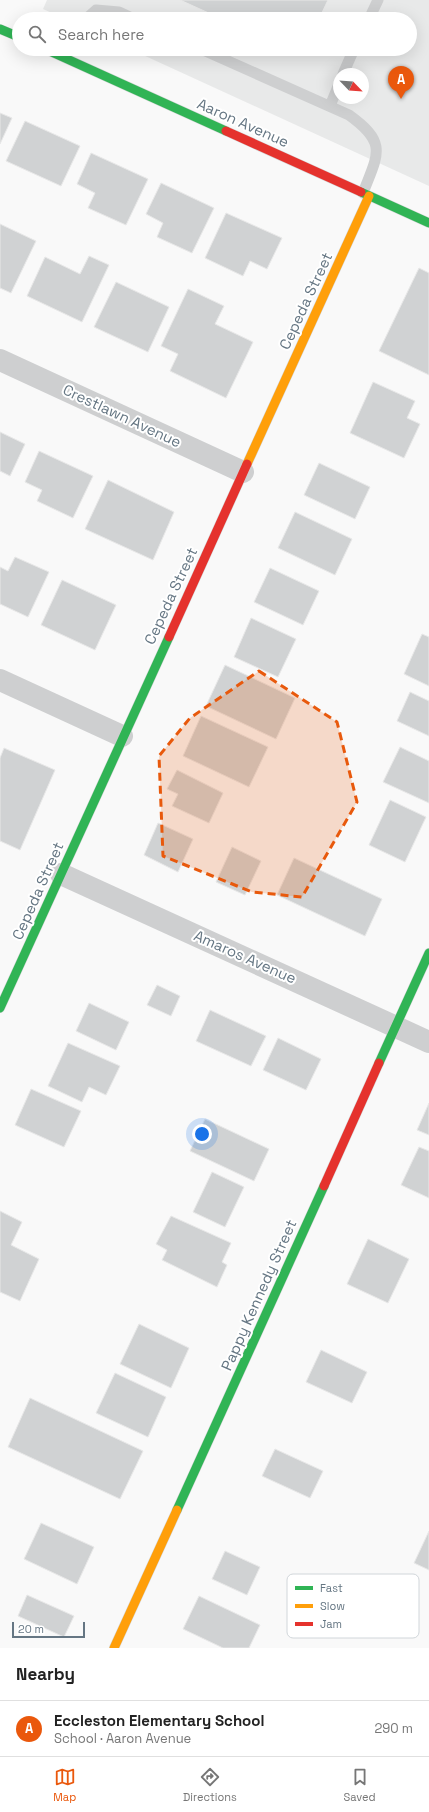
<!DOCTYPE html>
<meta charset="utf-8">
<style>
:root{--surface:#fff;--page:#f2f2f2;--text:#222;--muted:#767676;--line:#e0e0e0;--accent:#ea580c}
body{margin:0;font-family:"Space Grotesk",sans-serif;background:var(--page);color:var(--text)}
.compass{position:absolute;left:333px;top:68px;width:36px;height:36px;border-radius:50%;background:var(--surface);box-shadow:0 4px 16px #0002;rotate:115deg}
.scale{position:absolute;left:12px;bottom:10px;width:73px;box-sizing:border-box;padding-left:4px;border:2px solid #657683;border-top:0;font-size:11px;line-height:14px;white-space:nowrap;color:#657683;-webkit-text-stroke:3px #fff;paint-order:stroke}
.you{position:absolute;left:202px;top:1134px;width:14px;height:14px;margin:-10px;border:3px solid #fff;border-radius:50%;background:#1a73e8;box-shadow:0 0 0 6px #1a73e833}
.badge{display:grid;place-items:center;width:26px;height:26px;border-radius:50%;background:var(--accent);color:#fff;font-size:13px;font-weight:700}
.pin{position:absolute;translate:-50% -33px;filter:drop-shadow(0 1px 2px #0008)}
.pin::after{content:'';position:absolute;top:21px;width:14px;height:12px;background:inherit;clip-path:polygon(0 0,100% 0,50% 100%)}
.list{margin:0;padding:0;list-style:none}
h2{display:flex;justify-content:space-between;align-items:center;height:52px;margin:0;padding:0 16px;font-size:17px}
h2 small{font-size:13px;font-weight:400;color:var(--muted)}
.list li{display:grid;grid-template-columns:26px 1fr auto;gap:12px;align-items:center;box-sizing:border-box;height:56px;padding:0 16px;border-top:1px solid var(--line)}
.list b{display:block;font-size:15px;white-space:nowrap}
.list p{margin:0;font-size:13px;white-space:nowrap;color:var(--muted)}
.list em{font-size:13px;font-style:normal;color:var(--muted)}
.icon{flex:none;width:22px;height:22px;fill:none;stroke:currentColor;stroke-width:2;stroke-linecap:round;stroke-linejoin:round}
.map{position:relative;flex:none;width:429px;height:1648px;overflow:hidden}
.search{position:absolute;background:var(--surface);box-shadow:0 4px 16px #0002;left:12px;right:12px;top:12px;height:44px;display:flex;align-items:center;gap:10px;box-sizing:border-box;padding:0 14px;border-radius:22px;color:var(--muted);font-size:15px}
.sheet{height:108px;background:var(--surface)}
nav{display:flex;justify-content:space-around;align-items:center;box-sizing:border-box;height:56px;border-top:1px solid var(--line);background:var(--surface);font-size:11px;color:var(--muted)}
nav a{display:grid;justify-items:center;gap:2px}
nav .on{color:var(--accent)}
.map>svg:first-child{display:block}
.built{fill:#e8e9e9;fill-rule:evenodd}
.building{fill:#d0d2d3;stroke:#e8e8e8}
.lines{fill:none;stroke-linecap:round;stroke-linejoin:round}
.fast-casing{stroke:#d5d6d7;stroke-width:10}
.slow-casing{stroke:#d5d6d7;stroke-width:10}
.jam-casing{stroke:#d5d6d7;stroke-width:10}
.lane{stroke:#cecfd0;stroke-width:11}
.street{stroke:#cecfd0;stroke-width:22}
.fast{stroke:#30b455;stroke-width:9}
.slow{stroke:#ff9f0a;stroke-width:9}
.jam{stroke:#e5322d;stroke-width:9}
.marked{fill:#e8590c;fill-opacity:0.2;stroke:#e8590c;stroke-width:3;stroke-dasharray:8 5;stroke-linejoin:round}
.labels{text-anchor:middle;stroke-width:4;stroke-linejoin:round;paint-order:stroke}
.street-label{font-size:15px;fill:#657683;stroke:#fff}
.key{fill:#fff;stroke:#d1d6da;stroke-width:1}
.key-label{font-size:11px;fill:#657683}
</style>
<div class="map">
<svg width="429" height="1648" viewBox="0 0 429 1648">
<rect width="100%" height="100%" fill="#f9f9f9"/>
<path class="built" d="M47,0H429V186L130,49H410V19H65L43,9ZM339,74H363V98H339Z"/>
<g class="building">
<polygon points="180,0 328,0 319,19 222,19"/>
<polygon points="0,113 12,118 0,144"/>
<polygon points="25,121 80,146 61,186 6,161"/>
<polygon points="91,153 148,179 126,225 88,208 95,193 77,184"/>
<polygon points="161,183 214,208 192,253 157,237 163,223 146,214"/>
<polygon points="226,213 282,238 267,269 250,261 243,276 205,258"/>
<polygon points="0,224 36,241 11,293 0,288"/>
<polygon points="89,256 109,265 82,322 27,296 45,257 80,274"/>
<polygon points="419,268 429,273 429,375 379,351"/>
<polygon points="116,282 169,307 148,352 94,327"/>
<polygon points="188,289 224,306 215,324 253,342 226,398 170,371 178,354 161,346"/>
<polygon points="373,382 415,401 407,418 420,424 404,458 350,433"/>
<polygon points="0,432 25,444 10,476 0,471"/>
<polygon points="39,451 93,476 73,518 37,501 42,490 25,482"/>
<polygon points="319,463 370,487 355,519 304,495"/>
<polygon points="108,480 174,512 153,560 85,529"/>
<polygon points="295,512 352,539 335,575 278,548"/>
<polygon points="15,557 49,572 28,617 0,604 0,567 8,571"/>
<polygon points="270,568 319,591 303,625 254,602"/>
<polygon points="62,580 116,605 95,650 41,625"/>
<polygon points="251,618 296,639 278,677 234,657"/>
<polygon points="422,634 429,637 429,686 404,674"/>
<polygon points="225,665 295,698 276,739 206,706"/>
<polygon points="410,692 429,701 429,736 397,721"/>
<polygon points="201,716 268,747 249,787 183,756"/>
<polygon points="400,747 429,761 429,803 383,782"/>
<polygon points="4,748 55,770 20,850 0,841 0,758"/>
<polygon points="177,770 223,793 209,823 172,806 178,794 167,789"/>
<polygon points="390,800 426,817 405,862 369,845"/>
<polygon points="158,823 193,839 178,872 144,855"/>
<polygon points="232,847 261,861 245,895 216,882"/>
<polygon points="294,858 382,899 365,936 277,895"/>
<polygon points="157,985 180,996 171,1016 147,1005"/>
<polygon points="89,1003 129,1022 116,1050 76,1031"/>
<polygon points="210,1010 266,1036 251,1066 196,1041"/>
<polygon points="278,1038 321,1059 306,1090 263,1070"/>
<polygon points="68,1043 120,1066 106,1095 89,1087 82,1102 48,1086"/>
<polygon points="31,1089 81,1111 64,1147 15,1125"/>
<polygon points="429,1103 429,1135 417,1130"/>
<polygon points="205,1119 269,1149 254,1181 190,1151"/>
<polygon points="419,1147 429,1151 429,1198 401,1185"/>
<polygon points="212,1172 244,1187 225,1227 193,1212"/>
<polygon points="0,1211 22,1222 11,1245 39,1259 20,1301 0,1292"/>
<polygon points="171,1216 231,1243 222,1262 227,1265 217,1287 162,1260 167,1250 156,1244"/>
<polygon points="368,1239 409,1259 388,1303 347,1284"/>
<polygon points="139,1324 189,1348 171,1388 120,1364"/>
<polygon points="321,1350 367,1372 352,1403 306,1382"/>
<polygon points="115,1373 166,1397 148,1437 96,1413"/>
<polygon points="30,1398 143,1451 120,1499 8,1447"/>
<polygon points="275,1449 323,1471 310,1498 262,1476"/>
<polygon points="41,1523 94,1547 77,1584 24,1559"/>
<polygon points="429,1531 429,1570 414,1563"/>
<polygon points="225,1551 260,1567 247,1595 212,1579"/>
<polygon points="27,1595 74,1616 64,1637 18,1616"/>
<polygon points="199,1596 260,1625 249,1648 223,1648 183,1629"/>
</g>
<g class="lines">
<g class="fast-casing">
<g id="fast">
<polyline points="0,29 19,37"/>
<polyline points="45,49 226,131"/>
<polyline points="361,192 429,223"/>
<polyline points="0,1008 169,637"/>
<polyline points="379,1063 429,953"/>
<polyline points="177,1510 324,1186"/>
</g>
</g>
<g class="slow-casing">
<g id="slow">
<polyline points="247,464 369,196"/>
<polyline points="114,1648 177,1510"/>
</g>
</g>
<g class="jam-casing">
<g id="jam">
<polyline points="226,131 361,192"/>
<polyline points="169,637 247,464"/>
<polyline points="324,1186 379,1063"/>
</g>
</g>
<g class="lane">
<polyline points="86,19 96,10 119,12 134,19"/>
<polyline points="369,19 378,0"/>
<path d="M201,49L349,115C388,143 378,154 363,193"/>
<polyline points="343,74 354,49"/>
<polyline points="330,106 339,84"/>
</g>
<g class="street">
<polyline points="0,360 243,472"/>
<polyline points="0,680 122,736"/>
<polyline points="61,874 429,1042"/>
</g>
<use href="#fast" class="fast"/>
<use href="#slow" class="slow"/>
<use href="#jam" class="jam"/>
</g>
<path class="marked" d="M259,671L337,722L357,802L302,897L252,892L163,856L159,756L190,718Z"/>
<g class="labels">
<g class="street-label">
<text transform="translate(243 123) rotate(24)" y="5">Aaron Avenue</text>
<text transform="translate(306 301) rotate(-65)" y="5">Cepeda Street</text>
<text transform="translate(122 416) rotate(25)" y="5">Crestlawn Avenue</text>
<text transform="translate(171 596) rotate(-65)" y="5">Cepeda Street</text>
<text transform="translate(38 891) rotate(-66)" y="5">Cepeda Street</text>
<text transform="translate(245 957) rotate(24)" y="5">Amaros Avenue</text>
<text transform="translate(259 1295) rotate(-66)" y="5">Pappy Kennedy Street</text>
</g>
</g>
<rect x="287" y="1574" width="132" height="64" rx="6" class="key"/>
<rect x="295" y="1586" width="18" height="4" fill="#30b455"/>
<rect x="295" y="1604" width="18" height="4" fill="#ff9f0a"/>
<rect x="295" y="1622" width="18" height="4" fill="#e5322d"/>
<g class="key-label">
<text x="320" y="1592">Fast</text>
<text x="320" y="1610">Slow</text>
<text x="320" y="1628">Jam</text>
</g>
</svg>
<svg class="compass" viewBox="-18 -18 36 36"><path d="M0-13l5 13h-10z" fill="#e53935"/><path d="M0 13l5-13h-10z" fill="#767676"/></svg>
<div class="scale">20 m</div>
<div class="you"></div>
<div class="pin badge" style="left:401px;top:99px">A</div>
<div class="search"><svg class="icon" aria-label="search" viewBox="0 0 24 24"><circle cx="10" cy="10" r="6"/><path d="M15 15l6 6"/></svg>Search here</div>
</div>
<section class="sheet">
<h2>Nearby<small></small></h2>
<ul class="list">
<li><span class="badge">A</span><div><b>Eccleston Elementary School</b><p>School · Aaron Avenue</p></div><em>290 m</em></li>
</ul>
</section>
<nav>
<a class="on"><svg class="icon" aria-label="map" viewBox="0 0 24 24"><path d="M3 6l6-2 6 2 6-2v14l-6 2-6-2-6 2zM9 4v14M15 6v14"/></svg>Map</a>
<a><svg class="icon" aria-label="directions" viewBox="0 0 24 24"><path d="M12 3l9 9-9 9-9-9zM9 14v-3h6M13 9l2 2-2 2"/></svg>Directions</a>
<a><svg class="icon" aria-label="saved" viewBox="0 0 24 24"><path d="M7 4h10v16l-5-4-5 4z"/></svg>Saved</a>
</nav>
